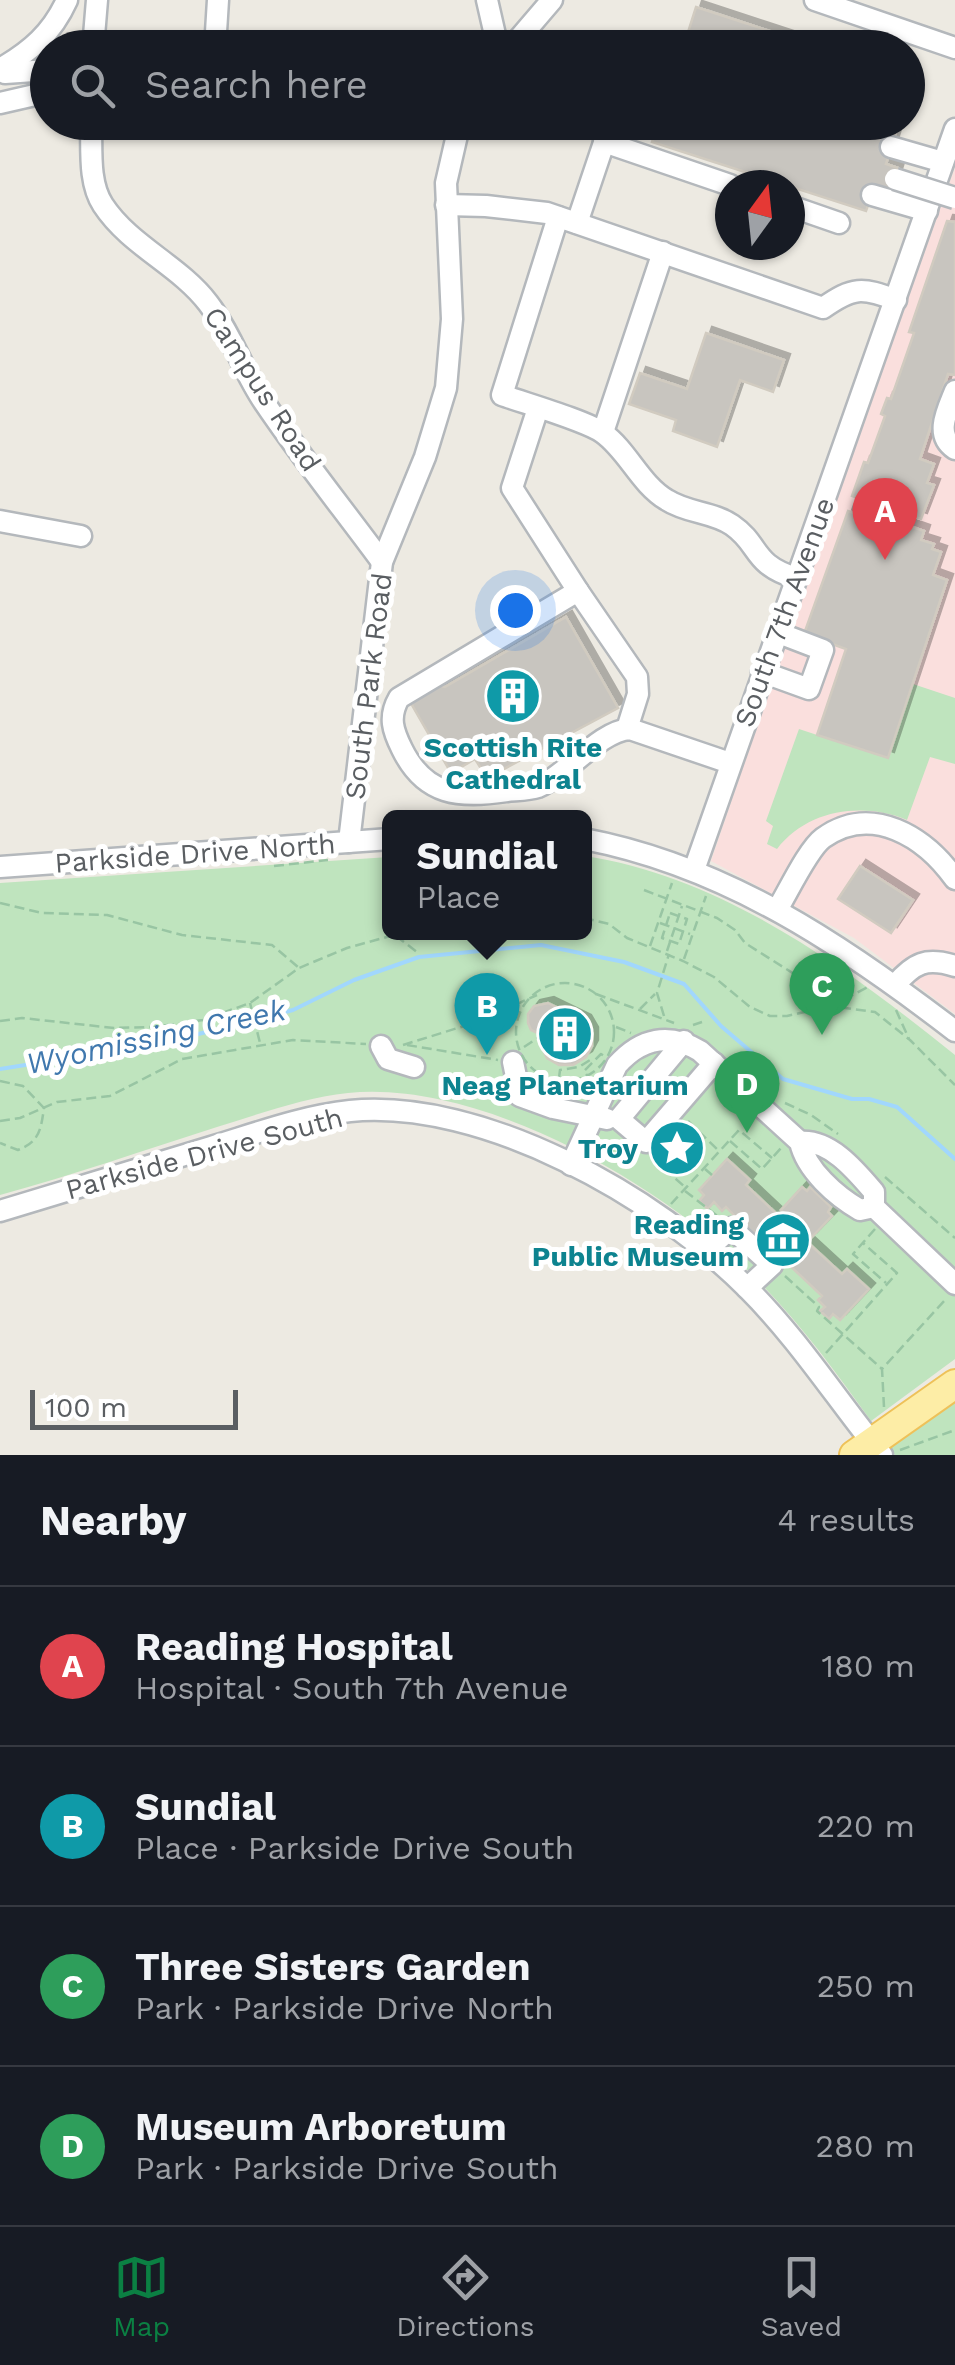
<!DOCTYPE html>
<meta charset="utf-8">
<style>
:root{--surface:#171b24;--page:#242831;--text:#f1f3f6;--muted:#9ea1a6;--line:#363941;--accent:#0b8043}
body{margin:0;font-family:"Work Sans",sans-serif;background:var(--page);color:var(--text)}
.compass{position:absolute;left:715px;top:170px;width:90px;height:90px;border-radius:50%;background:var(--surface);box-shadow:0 2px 8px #0004;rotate:15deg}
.scale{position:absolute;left:30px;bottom:25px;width:208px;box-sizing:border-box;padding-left:10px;border:5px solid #5a5e62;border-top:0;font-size:28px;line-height:35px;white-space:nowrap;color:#5a5e62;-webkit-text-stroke:8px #fff;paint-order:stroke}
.you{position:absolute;left:515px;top:610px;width:35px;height:35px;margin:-25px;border:8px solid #fff;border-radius:50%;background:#1a73e8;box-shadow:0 0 0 15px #1a73e833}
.badge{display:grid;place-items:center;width:65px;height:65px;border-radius:50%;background:var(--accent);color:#fff;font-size:32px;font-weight:700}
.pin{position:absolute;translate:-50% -82px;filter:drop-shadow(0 2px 5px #0008)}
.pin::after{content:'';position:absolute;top:52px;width:35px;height:30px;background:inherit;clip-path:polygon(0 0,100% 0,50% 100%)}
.popup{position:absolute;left:382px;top:810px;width:210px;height:130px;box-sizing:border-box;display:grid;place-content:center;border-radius:15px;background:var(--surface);filter:drop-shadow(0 2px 8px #0005);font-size:32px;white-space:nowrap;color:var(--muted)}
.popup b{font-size:38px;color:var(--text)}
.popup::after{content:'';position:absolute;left:50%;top:100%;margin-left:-20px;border:20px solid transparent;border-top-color:var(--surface)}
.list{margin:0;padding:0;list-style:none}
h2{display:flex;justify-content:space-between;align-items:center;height:130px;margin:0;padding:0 40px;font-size:42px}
h2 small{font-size:32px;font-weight:400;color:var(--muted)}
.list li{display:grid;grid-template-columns:65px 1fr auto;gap:30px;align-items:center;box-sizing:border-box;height:160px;padding:0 40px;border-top:2px solid var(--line)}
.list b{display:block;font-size:38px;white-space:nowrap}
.list p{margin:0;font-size:32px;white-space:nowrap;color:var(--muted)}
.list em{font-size:32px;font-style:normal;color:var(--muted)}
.icon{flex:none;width:55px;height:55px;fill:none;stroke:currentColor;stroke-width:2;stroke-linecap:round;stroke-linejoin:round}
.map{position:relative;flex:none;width:955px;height:1455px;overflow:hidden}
.search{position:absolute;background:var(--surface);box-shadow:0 2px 8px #0004;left:30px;right:30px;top:30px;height:110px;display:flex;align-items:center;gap:25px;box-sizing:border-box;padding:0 35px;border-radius:55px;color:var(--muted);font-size:38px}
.sheet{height:770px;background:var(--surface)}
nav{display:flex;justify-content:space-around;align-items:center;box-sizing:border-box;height:140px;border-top:2px solid var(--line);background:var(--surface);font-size:28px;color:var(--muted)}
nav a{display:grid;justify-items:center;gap:5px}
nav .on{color:var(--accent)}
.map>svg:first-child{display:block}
.medical{fill:#fadfdd}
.green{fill:#bfe4be}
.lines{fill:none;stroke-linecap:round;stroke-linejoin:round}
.stream{stroke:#a1d7fd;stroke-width:4}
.building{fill:#c8c5bf;stroke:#d1cbc0;stroke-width:2.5;filter:url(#shadow)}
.minor-casing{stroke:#b4b8bc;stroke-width:25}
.major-casing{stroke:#eec159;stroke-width:32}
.path{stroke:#98c5a3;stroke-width:2.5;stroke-dasharray:10 5;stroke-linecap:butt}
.minor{stroke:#fff;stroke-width:20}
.major{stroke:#fdeda6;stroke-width:28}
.minor-bridge-casing{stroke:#b4b8bc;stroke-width:25;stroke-linecap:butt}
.minor-bridge{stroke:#fff;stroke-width:20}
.labels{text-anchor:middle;stroke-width:10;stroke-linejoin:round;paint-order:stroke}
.street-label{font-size:28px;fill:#5a5e62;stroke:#fff}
.culture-label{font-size:28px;font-weight:bold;fill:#0d838f;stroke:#fff}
.water-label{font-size:30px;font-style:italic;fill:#4078ae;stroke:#fff}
</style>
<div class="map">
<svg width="955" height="1455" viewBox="0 0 955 1455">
<defs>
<filter id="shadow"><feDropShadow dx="6" dy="-6" stdDeviation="0" flood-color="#0004"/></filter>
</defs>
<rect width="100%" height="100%" fill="#edeae2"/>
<polygon class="medical" points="955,168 955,1014 854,938 711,861 829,515"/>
<g class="green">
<path d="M913,684L955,698V764L930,757L907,820C863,802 808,809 777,849L767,844L773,826L766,821L799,729L887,758Z"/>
<path d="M585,856C724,877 848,969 955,1055V1359L871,1421C831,1365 791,1311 741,1264C649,1178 478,1080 348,1093C303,1098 259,1114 217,1127C145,1150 73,1175 0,1195V883L389,857L390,932H584Z"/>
<polygon points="955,1398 955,1455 895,1455 889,1447"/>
</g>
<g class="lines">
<polyline class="stream" points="0,1069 150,1045 233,1026 293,1010 354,980 419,957 541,945 624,962 684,984 721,1026 783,1079 852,1099 869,1099 897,1107 955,1159"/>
</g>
<g class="building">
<polygon points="696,7 821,48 683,48"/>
<polygon points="659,122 899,122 886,164 898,168 891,191 875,186 866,211 652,142"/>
<polygon points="947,221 955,222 955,375 948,374 920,459 934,464 927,483 934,485 921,519 852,496 864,462 868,463 885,416 881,414 887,398 891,399 914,333 909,332"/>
<polygon points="706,333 784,360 773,392 740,380 717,447 673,431 676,420 629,404 640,373 687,389"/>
<polygon points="848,511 882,523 884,517 924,531 921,540 934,544 932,549 941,552 933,575 947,580 888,758 817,735 846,649 804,634"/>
<polygon points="566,617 618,708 487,778 475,759 451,773 412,705 417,687 426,682 445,687"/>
<polygon points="860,866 913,900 891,933 838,899"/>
<polygon points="548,1003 585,1021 592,1033 592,1046 586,1057 573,1065 559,1065 547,1058 541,1046 542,1035 531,1030 528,1023 528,1014 534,1006"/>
<polygon points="727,1159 750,1180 746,1185 781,1218 785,1214 781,1210 802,1187 807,1191 810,1187 831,1207 828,1212 832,1216 811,1238 808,1235 804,1239 842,1274 847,1269 869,1289 840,1320 833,1314 829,1319 820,1311 825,1307 818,1300 822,1296 785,1261 782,1265 726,1207 722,1211 714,1202 708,1209 699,1201 704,1195 699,1190"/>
</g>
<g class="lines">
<g class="minor-casing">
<g id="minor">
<polyline points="487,0 498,48"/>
<polyline points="815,0 955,48"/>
<polyline points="93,48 97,0"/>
<polyline points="215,48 218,0"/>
<polyline points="511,48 552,0"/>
<path d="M0,69C31,51 52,33 67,0"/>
<polyline points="5,73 48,70"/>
<polyline points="0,103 48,92"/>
<path d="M91,122C92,148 88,182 103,205C130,246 179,265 208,303C231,333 243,371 264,402C301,457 343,509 382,562"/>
<polyline points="604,142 730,185"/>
<polyline points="891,147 943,162"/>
<polyline points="872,195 927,211"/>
<path d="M446,205L486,206L547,213L823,308C853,287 862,287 896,300"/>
<polyline points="790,206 839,223"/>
<path d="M558,217L502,395C524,403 587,421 603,433C628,451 640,484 667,500C687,513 713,512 732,525C761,545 751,564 796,578"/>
<polyline points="577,223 611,122"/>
<path d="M955,391C947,411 934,435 955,449"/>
<path d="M538,408L512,488L578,591L399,698C388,717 393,731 402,749C425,796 459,798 507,791C517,790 529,790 538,787C567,775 599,731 630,729L730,763"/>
<polyline points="603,432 663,252"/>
<polyline points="0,521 81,536"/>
<polyline points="578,591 637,677 638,694 627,729"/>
<polyline points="762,672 809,689 823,650 776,632"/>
<path d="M584,839C726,866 843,945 955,1031"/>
<polyline points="349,842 382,562 425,457 446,388 452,319 446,183 460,122"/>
<polyline points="0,867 390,839"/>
<polyline points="694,870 955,129"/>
<path d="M777,910C788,892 808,849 823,838C872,803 925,837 955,879"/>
<path d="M895,985C914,963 926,957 955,966"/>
<polyline points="684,1041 619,1119 646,1142 714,1063"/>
<polyline points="381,1046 388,1059 414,1067"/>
<polyline points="513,1062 520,1096 553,1108 607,1119"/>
<path d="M800,1142C830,1139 856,1171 874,1192V1207L955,1284"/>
<path d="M571,1165L617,1065C641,1038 669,1032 700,1051L800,1142C806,1170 836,1196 860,1210L874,1207"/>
<path d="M0,1211C70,1190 141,1168 211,1147C257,1133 303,1116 350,1111C483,1098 657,1197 748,1289C799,1340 837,1400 882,1455"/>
<polyline points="706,1251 731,1228 772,1265 747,1288"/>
</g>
</g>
<g class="major-casing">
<polyline id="major" points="854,1455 955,1384"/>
</g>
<g class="path">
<polyline points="274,866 328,860"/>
<polyline points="644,890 717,918 735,930 745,943 799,977 851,994"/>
<polyline points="0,903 42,913 107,915 182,935 272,945 298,967"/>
<polygon points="670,913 687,919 679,944 662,938"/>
<polyline points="584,918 609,924 627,938 683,961 714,977 750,1007 770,1016 787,1016 830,1006 875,1012 910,1040 955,1085"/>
<polyline points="660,923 690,934"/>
<polyline points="396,936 417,952"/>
<polyline points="650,946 672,883"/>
<polyline points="667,951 682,906"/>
<polyline points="684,959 706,896"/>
<circle cx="565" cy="1032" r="49"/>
<polyline points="596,994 674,1023"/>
<polyline points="250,1003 260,1043"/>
<polyline points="831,1006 868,987"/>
<polyline points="640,1009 655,994"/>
<polyline points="896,1010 909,1039"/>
<polyline points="664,1016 657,993 669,954"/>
<polyline points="0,1021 22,1018 114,1028 154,1027 203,1020 250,1003 299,968 347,948 394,935 475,932"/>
<polyline points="693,1025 702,1022"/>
<polyline points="616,1027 631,1033"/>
<polyline points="403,1045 477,1022 537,995"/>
<polyline points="407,1045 498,1060"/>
<polyline points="524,1047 542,1035"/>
<polyline points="559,1078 560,1070 579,1067 590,1060"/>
<path d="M0,1081L23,1086L44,1108C41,1128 40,1142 18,1150L0,1143"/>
<polyline points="592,1082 584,1071 601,1054 604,1056"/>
<polyline points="785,1103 811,1115 838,1134"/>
<polyline points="0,1121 20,1118 57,1102 110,1096 182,1059 293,1040 366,1044"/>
<polyline points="688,1121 718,1150"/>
<polyline points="730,1141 762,1169 782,1147"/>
<polyline points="653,1159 685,1187"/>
<polyline points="705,1169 712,1175"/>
<polyline points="885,1177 955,1238"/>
<polyline points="685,1191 720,1218"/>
<polyline points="671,1204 739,1130 772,1158"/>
<polyline points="875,1229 853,1254 886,1283"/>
<polyline points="785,1276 819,1307 817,1311 882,1369"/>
<polyline points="826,1353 897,1273 863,1243"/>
<polyline points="884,1407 882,1369 945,1300"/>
<polyline points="900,1450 955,1430"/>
</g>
<use href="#minor" class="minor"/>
<use href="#major" class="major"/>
<g class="minor-bridge-casing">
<polyline id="minor-bridge" points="895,179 955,198"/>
</g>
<use href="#minor-bridge" class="minor-bridge"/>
</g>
<defs>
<g id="building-disc" transform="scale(2.875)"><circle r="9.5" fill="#0f9aa8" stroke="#fff"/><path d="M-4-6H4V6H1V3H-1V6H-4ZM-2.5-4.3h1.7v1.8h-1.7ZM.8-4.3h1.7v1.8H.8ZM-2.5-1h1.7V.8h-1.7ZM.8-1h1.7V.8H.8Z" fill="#fff"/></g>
<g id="sight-disc" transform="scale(2.875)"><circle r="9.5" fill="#0f9aa8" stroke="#fff"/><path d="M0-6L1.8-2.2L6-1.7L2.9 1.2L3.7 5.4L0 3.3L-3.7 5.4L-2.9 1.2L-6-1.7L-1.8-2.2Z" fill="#fff"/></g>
<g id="museum-disc" transform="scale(2.875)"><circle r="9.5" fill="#0f9aa8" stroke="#fff"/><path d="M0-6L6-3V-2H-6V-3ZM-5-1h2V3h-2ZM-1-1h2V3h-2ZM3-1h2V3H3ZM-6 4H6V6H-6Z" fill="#fff"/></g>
</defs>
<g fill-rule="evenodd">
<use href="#building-disc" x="513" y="696"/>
<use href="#building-disc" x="565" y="1034"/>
<use href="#sight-disc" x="677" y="1148"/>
<use href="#museum-disc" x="783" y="1240"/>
</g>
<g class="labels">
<g class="street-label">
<text transform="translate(263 389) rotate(57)" y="10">Campus Road</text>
<text transform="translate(784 612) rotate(-70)" y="10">South 7th Avenue</text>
<text transform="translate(368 686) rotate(-83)" y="10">South Park Road</text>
<text transform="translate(195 853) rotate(-4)" y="10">Parkside Drive North</text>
<text transform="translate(204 1153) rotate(-15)" y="10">Parkside Drive South</text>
</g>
<g class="culture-label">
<text x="513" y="757">Scottish Rite<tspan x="513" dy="32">Cathedral</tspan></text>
<text x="565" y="1095">Neag Planetarium</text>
<text x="638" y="1158" text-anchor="end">Troy</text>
<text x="744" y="1234" text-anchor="end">Reading<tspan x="744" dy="32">Public Museum</tspan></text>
</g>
<g class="water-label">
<text transform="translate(156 1037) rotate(-12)" y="10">Wyomissing Creek</text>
</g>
</g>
</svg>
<svg class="compass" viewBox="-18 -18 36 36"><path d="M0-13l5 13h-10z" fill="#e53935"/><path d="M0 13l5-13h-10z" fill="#9ea1a6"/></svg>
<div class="scale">100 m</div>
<div class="you"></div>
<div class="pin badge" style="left:885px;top:560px;background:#e0444e">A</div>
<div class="pin badge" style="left:487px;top:1055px;background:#0f9aa8">B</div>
<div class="popup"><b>Sundial</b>Place</div>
<div class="pin badge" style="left:822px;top:1035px;background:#2e9e5b">C</div>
<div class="pin badge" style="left:747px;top:1133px;background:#2e9e5b">D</div>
<div class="search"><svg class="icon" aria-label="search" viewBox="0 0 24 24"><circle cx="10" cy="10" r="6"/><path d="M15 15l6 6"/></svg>Search here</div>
</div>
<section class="sheet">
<h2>Nearby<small>4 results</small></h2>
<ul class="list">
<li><span class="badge" style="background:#e0444e">A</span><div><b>Reading Hospital</b><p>Hospital · South 7th Avenue</p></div><em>180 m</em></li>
<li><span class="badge" style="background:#0f9aa8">B</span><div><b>Sundial</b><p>Place · Parkside Drive South</p></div><em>220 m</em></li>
<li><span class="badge" style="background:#2e9e5b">C</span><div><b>Three Sisters Garden</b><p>Park · Parkside Drive North</p></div><em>250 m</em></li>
<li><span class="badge" style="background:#2e9e5b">D</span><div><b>Museum Arboretum</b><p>Park · Parkside Drive South</p></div><em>280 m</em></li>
</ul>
</section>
<nav>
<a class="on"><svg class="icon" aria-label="map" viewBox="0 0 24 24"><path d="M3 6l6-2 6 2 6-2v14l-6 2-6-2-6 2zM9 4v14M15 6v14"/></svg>Map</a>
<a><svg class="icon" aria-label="directions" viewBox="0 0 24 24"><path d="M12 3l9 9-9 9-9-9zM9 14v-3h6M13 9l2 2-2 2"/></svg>Directions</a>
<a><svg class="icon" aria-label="saved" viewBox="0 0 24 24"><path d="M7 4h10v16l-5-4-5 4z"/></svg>Saved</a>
</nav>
